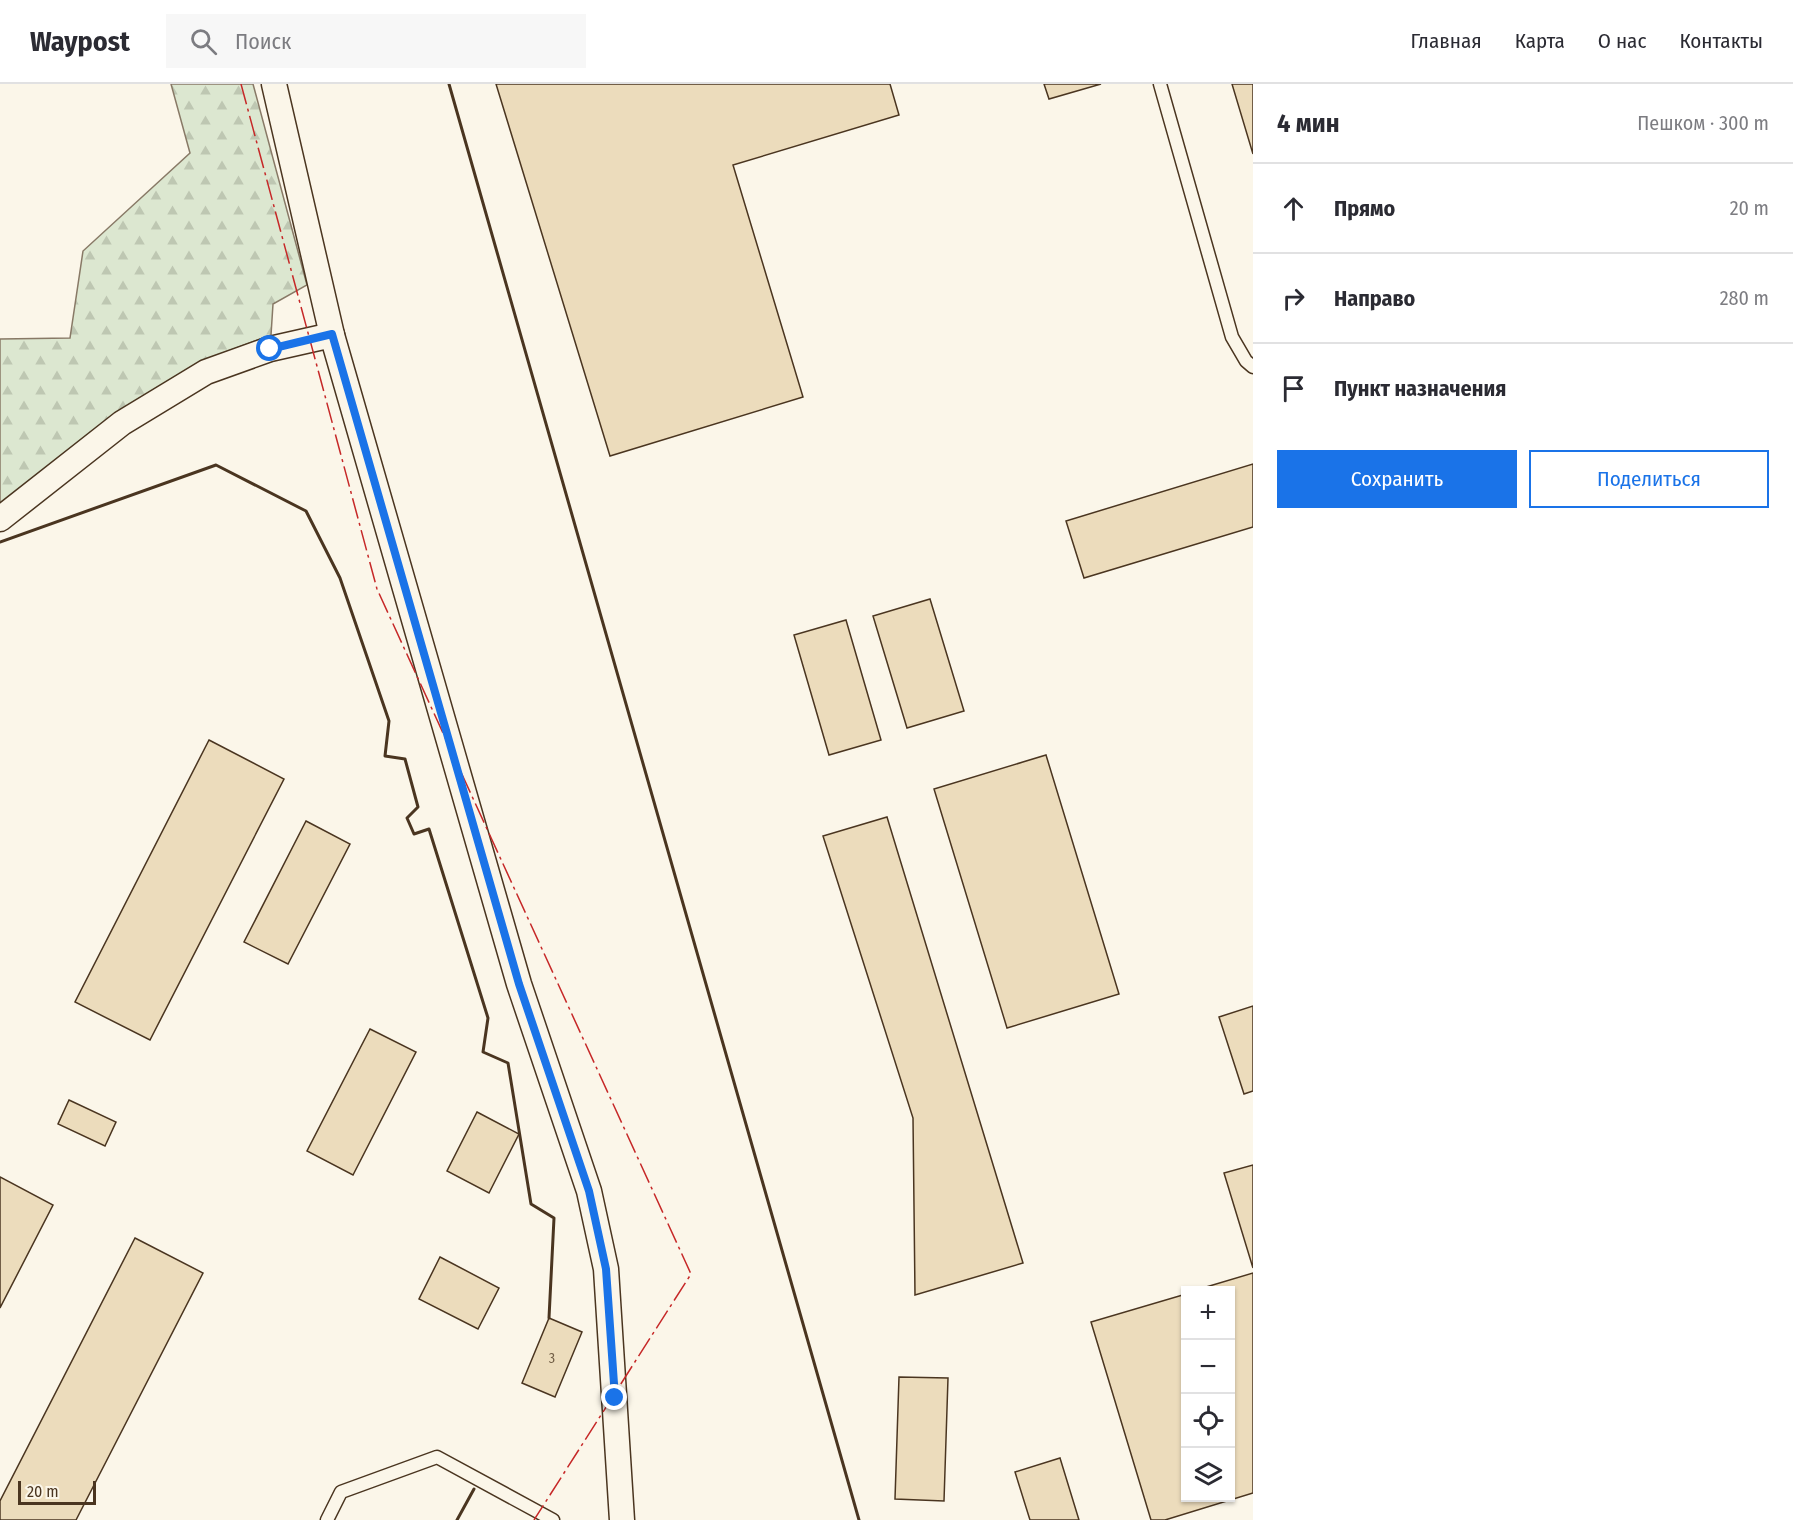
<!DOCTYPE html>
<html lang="ru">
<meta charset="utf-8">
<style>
:root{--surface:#fff;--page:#f7f7f7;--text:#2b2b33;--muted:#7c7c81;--line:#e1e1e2;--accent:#1a73e8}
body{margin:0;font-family:"Fira Sans Condensed",sans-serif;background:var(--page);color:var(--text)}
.controls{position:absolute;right:18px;bottom:18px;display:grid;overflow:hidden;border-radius:0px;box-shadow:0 2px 4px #0004}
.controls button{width:54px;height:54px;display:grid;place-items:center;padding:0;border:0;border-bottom:2px solid var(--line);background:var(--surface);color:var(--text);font:30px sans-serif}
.scale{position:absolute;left:18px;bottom:15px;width:78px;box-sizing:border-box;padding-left:6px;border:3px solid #4a3520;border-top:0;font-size:16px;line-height:21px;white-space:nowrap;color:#4a3520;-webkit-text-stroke:4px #fbf6e9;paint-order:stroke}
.stop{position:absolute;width:18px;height:18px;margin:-14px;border:4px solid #1a73e8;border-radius:50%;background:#fff}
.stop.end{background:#1a73e8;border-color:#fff;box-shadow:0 2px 6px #0008}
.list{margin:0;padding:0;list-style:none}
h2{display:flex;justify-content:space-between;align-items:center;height:78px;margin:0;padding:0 24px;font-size:26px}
h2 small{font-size:20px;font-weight:400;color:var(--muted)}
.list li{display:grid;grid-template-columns:39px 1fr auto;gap:18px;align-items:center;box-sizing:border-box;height:90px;padding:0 24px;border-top:2px solid var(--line)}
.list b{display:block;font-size:22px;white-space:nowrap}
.list em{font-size:20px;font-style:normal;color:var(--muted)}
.actions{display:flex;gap:12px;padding:18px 24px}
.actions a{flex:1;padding:14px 0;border:2px solid var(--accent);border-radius:0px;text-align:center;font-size:21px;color:var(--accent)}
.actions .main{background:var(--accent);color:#fff}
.icon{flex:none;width:33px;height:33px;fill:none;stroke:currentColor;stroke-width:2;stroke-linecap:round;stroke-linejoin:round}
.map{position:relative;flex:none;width:1253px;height:1436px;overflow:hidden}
header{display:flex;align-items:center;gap:36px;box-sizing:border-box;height:84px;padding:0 30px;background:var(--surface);border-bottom:2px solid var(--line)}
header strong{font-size:28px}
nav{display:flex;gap:33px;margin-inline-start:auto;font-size:21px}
.search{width:420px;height:54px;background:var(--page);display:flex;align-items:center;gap:15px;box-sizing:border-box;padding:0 21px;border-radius:0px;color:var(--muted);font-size:22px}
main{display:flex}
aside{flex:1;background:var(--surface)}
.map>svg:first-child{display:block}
.forest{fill:url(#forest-firs);stroke:#887966;stroke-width:1.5}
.building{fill:#ecdcbc;stroke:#4a3520;stroke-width:1.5}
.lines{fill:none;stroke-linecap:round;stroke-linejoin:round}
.service-casing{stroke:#4a3520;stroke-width:15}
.minor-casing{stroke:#4a3520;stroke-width:27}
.service{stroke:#fbf6e9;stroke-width:12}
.minor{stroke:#fbf6e9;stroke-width:24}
.wall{stroke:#4a3520;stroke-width:3}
.power{stroke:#c62828;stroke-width:1.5;stroke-dasharray:21 4.5 3 4.5;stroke-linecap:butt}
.route{stroke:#1a73e8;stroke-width:8}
.labels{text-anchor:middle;stroke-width:4.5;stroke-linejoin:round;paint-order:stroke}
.number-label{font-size:14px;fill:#725f47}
</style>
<header>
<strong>Waypost</strong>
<div class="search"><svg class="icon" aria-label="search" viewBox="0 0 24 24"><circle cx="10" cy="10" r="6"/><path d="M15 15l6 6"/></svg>Поиск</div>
<nav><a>Главная</a><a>Карта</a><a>О нас</a><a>Контакты</a></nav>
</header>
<main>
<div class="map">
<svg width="1253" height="1436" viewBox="0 0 1253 1436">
<defs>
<pattern id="forest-firs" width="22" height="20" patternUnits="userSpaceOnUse" patternTransform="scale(1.5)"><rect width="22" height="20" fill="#dce7d0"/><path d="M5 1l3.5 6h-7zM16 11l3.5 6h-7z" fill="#bec7b2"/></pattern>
</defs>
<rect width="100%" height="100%" fill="#fbf6e9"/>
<polygon class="forest" points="171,0 253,0 307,201 273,220 271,251 202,277 0,425 0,255 70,254 83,167 190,69"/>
<g class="building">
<polygon points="496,0 890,0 899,31 733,81 803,313 610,372"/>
<polygon points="1044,0 1101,0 1049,15"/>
<polygon points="1232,0 1253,0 1253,70"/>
<polygon points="1253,380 1253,443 1084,494 1066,437"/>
<polygon points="930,515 964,627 907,644 873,532"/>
<polygon points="846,536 881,656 829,671 794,551"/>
<polygon points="209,656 284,695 150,956 75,918"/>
<polygon points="1046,671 1119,910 1007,944 934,705"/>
<polygon points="887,733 1023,1179 915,1211 913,1034 823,752"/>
<polygon points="306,737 350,760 288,880 244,858"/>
<polygon points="1253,922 1253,1007 1244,1010 1219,933"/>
<polygon points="370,945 416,968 353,1091 307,1067"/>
<polygon points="69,1016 116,1038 105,1062 58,1040"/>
<polygon points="477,1028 519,1050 489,1109 447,1087"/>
<polygon points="1253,1081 1253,1184 1224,1089"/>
<polygon points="0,1093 53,1121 0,1224"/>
<polygon points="135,1154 203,1189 76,1436 0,1436 0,1417"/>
<polygon points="440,1173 499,1204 478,1245 419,1215"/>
<polygon points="1253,1189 1253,1409 1165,1436 1151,1436 1091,1238 1186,1210 1186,1414 1230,1414 1230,1206 1196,1206"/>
<polygon points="549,1234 582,1248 555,1313 522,1299"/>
<polygon points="899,1293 948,1294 944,1417 895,1415"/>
<polygon points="1060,1374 1079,1436 1030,1436 1015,1388"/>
</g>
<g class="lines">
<g class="service-casing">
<g id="service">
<polyline points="1160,0 1232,253 1246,277 1253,283"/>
<polyline points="327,1436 341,1408 437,1373 553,1436"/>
</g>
</g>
<g class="minor-casing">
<g id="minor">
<polyline points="274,0 332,251 519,900 589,1107 606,1185 622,1436"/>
<polyline points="0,435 122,339 206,288 270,265 332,251"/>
</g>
</g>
<use href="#service" class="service"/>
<use href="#minor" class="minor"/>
<g class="wall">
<polyline points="449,0 859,1436"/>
<polyline points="0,458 216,381 306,427 340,494 389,637 385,672 405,675 418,723 407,734 414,750 429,745 488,934 483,968 508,979 531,1120 554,1134 549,1234"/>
<polyline points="457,1436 474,1405"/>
</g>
<polyline class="power" points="241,0 377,505 691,1190 534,1436"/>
</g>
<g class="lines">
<polyline class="route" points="270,265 332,250 519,900 589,1107 606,1185 615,1314"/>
</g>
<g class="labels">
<g class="number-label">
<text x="552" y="1279">3</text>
</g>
</g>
</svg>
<div class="controls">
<button>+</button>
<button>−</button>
<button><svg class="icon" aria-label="locate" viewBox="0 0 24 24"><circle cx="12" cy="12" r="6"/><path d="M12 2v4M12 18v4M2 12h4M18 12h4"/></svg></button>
<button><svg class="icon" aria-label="layers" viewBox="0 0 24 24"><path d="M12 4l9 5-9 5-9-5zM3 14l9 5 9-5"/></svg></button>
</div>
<div class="scale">20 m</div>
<div class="stop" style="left:270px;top:265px"></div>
<div class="stop end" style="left:615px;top:1314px"></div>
</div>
<aside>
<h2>4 мин<small>Пешком · 300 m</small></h2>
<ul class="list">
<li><svg class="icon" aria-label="ahead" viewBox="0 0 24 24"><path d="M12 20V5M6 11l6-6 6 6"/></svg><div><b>Прямо</b></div><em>20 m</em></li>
<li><svg class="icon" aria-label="right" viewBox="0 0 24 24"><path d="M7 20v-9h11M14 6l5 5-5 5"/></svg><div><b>Направо</b></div><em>280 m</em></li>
<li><svg class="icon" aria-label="arrive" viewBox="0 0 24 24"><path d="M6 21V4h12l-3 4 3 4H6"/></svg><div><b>Пункт назначения</b></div></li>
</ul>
<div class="actions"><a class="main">Сохранить</a><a>Поделиться</a></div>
</aside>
</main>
